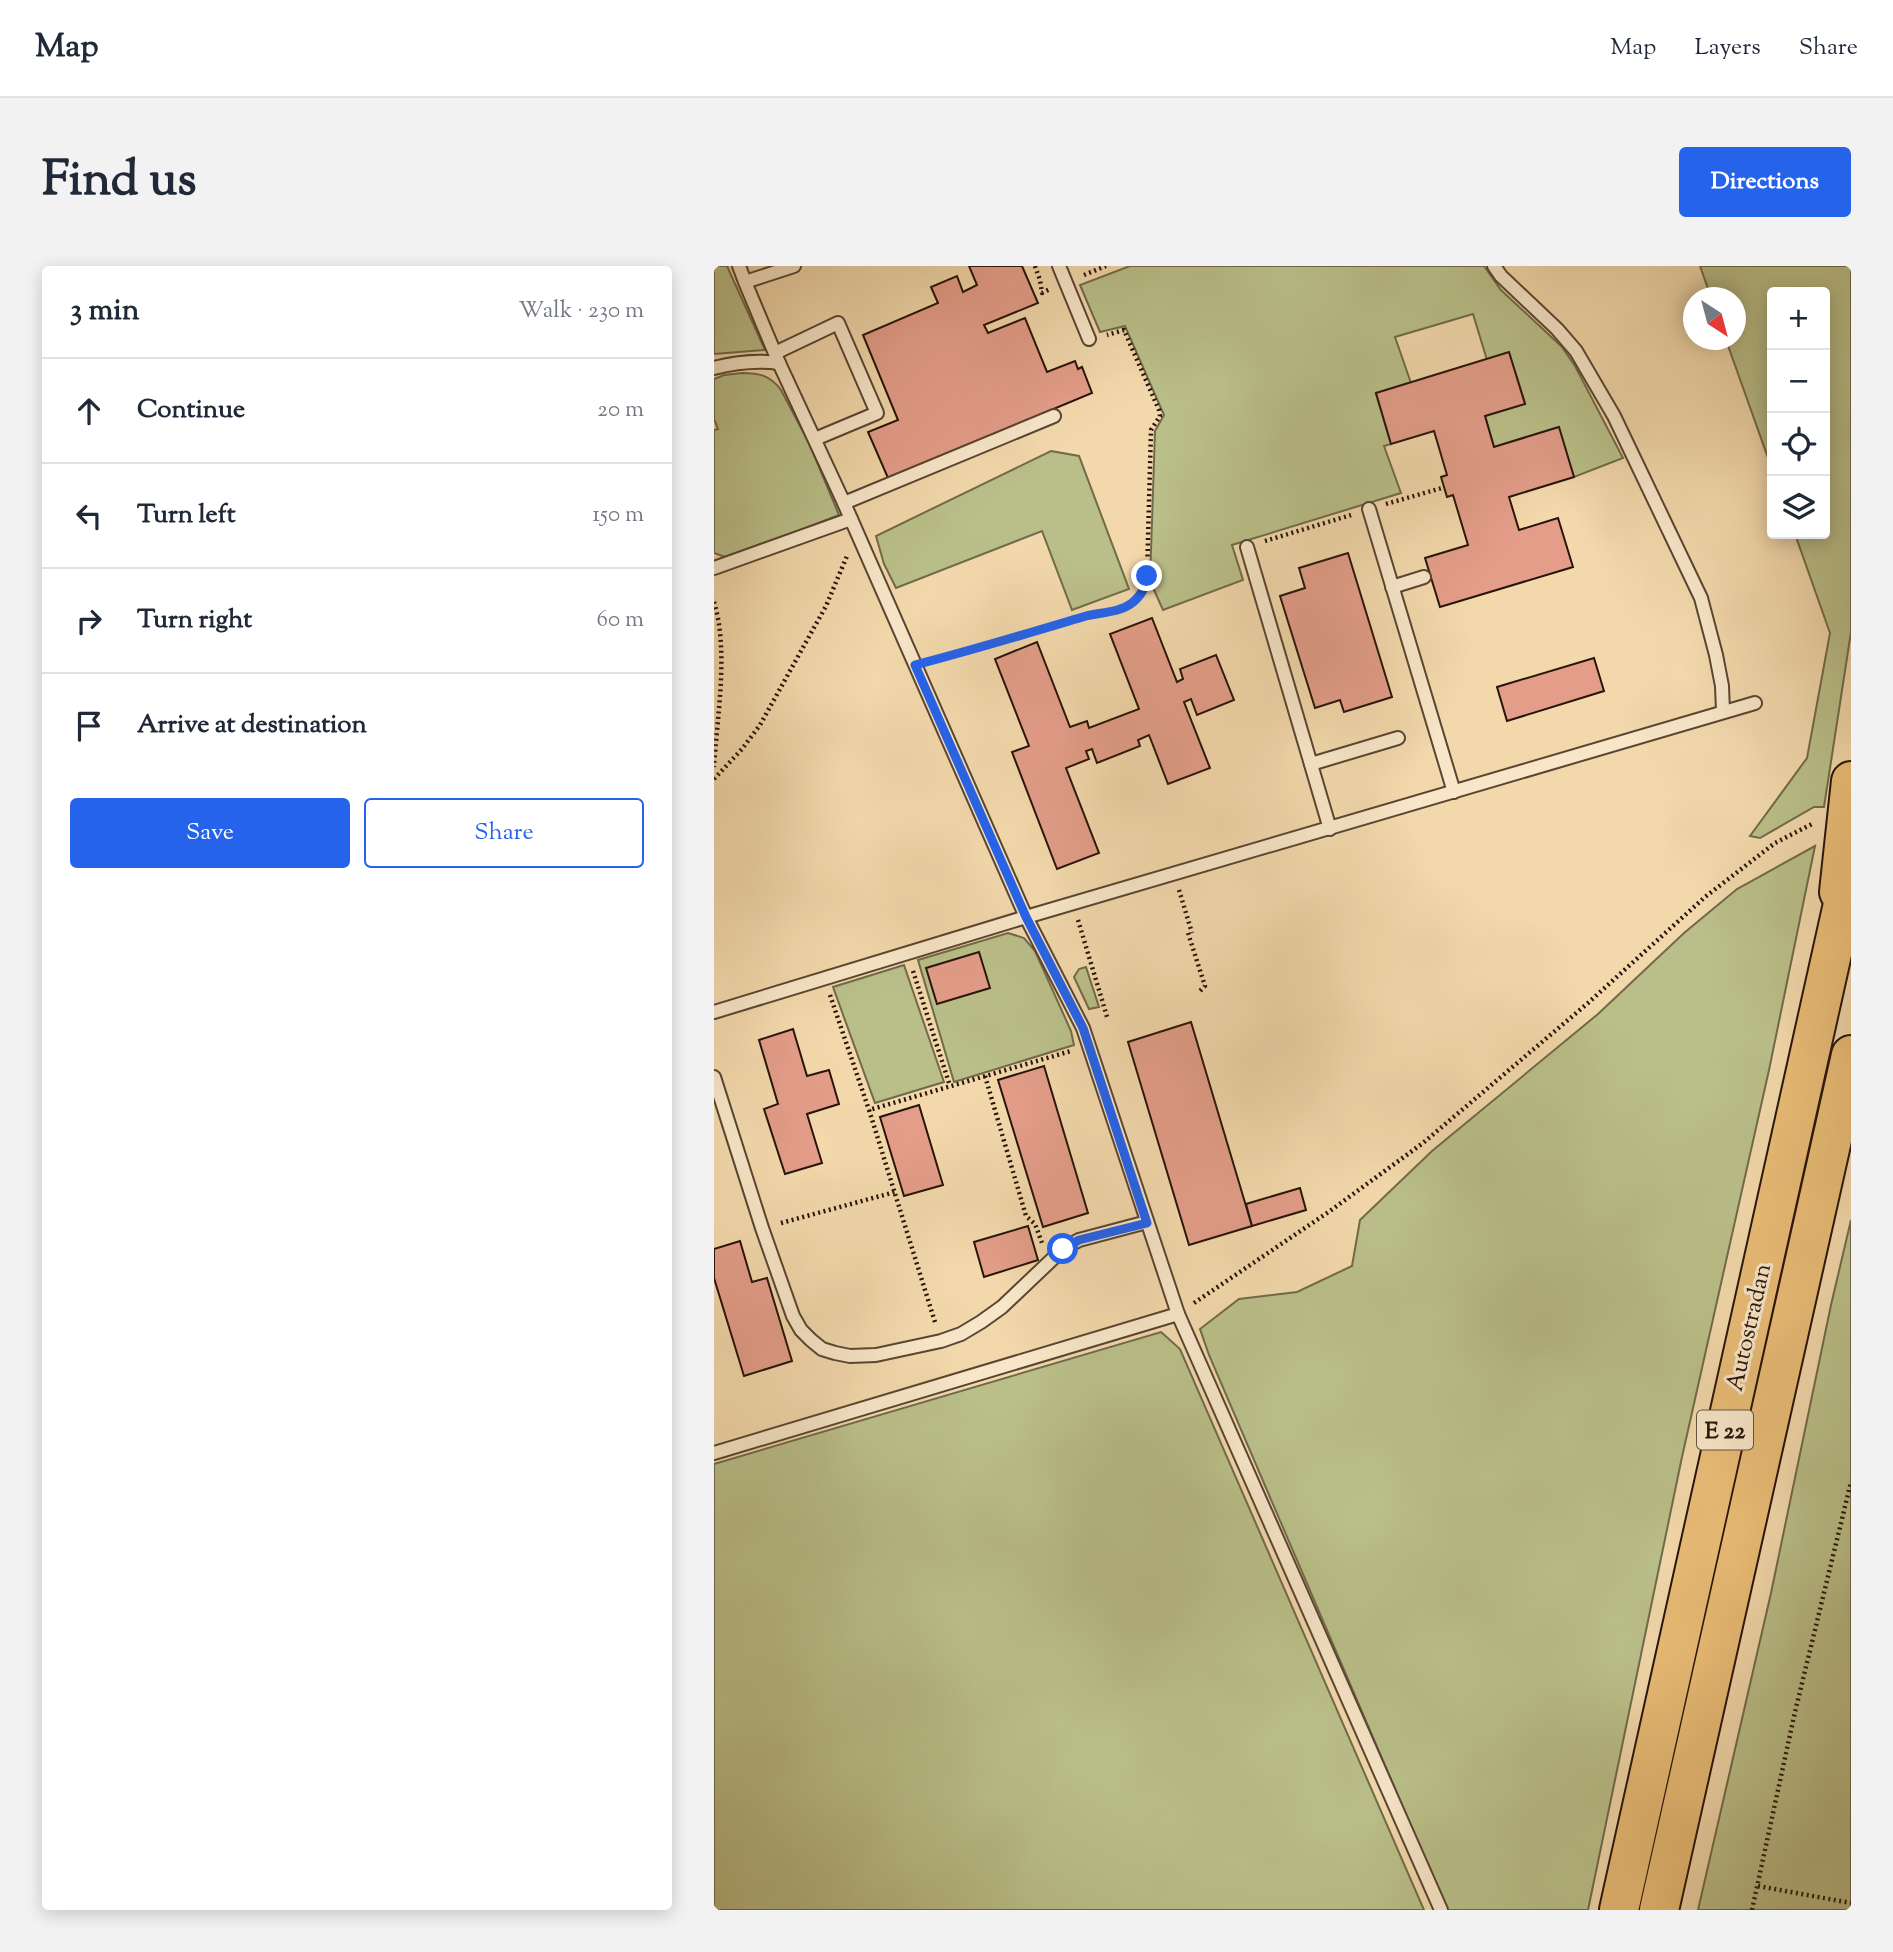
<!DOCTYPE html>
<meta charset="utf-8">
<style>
:root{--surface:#fff;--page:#f2f2f3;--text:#1f2937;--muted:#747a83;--line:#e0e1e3;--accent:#2563eb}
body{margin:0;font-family:"Sorts Mill Goudy",serif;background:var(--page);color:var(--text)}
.controls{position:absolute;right:21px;top:21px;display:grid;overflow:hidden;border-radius:7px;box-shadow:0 4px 18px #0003}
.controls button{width:63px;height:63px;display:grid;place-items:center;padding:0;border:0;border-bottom:2px solid var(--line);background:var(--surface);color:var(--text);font:35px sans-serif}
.compass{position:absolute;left:969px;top:21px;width:63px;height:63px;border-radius:50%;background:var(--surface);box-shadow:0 4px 18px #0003;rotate:144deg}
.stop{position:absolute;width:21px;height:21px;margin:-16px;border:5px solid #2563eb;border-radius:50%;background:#fff}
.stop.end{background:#2563eb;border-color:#fff;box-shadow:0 2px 7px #0008}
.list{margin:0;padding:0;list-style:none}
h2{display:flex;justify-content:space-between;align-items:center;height:91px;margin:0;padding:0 28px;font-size:30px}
h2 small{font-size:23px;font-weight:400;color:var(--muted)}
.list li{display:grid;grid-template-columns:46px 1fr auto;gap:21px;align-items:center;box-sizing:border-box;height:105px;padding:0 28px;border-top:2px solid var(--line)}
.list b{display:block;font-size:26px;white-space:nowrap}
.list em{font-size:23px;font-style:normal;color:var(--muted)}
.actions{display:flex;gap:14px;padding:21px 28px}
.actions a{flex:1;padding:16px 0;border:2px solid var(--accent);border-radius:7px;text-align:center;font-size:24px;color:var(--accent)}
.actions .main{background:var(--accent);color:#fff}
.icon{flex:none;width:38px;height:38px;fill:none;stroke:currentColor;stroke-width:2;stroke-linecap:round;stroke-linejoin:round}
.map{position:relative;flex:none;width:1137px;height:1644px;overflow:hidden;border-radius:7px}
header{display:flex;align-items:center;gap:42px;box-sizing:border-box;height:98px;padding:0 35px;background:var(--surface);border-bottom:2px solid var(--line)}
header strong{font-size:33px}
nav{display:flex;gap:38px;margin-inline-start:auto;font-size:24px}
.intro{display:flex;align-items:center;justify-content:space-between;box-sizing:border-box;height:168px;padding:0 42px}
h1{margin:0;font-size:49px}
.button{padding:18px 32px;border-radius:7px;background:var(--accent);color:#fff;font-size:24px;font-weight:700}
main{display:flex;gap:42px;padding:0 42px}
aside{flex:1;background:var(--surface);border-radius:7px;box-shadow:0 4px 18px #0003}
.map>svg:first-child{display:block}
.green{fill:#babf89;stroke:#706a4a;stroke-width:2}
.building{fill:#e39d89;stroke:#27140a;stroke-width:2}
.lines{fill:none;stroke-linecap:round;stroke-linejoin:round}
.lane-casing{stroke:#5a4532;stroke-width:16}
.highway-casing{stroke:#27140a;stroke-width:42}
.path{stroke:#27140a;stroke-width:4.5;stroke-dasharray:2 3.5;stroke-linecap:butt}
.lane{stroke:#f7e6c8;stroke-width:12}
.highway{stroke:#e9bc76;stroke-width:38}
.route{stroke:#2563eb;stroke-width:9}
.labels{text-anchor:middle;stroke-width:6;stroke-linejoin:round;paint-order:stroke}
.shield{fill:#f7e6c8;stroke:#655343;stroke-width:2}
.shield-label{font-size:23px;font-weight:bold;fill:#27140a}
.street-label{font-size:24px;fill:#27140a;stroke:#f7e6c8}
</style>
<header>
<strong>Map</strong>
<nav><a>Map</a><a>Layers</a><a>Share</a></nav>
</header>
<div class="intro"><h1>Find us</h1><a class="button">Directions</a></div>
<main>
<aside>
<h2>3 min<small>Walk · 230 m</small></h2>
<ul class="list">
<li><svg class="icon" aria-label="ahead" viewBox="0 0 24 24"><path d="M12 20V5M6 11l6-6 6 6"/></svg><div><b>Continue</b></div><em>20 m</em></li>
<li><svg class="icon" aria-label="left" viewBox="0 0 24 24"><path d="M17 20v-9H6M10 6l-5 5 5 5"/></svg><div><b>Turn left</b></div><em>150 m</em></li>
<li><svg class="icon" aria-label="right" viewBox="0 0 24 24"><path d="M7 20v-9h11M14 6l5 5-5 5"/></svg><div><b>Turn right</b></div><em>60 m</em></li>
<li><svg class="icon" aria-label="arrive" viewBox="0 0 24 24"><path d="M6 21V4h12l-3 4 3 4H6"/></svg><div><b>Arrive at destination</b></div></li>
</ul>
<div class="actions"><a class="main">Save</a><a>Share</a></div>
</aside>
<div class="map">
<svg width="1137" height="1644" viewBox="0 0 1137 1644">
<rect width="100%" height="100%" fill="#f2d8ab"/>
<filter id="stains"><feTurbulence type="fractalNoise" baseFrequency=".00286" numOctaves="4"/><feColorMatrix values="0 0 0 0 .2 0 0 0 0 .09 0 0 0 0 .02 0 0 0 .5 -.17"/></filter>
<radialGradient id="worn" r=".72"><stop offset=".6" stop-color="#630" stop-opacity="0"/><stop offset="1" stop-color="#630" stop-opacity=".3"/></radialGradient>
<g class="green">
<polygon points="0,0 13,0 51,84 0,88"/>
<polygon points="416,0 770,0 787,24 848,81 861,100 909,192 860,211 844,161 780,181 771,150 811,137 795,87 773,94 759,48 681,71 697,117 662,128 677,178 670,180 687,227 518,279 529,314 449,344 436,315 441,165 450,149 411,60 386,66 366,19"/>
<polygon points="986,0 1137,0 1137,366 1110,541 1100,541 1046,572 1036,570 1093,492 1116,367 1081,268 1111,268 1111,26 1058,26 1058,203 1012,74 1022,74 1022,32 997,31"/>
<path d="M28,107C45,107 56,109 67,124L95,177L125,249L14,292L0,287V164L4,163L0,153V113L10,109Z"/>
<polygon points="337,185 365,190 415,323 358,344 328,265 182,322 170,298 162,270"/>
<polygon points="1101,580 1055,804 968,1191 874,1644 733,1644 495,1089 486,1063 525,1033 583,1026 638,1000 646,954 718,885 884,748 970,667 1023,623"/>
<polygon points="294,667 310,672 321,685 357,765 360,779 240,816 204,694"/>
<polygon points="190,699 230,816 161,837 119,721"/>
<polygon points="372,701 385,741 375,743 360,711 365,703"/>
<polygon points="1137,954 1137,1644 984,1644 1057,1327 1117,1039"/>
<polygon points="447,1066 466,1083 710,1644 0,1644 0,1198"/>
</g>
<g class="building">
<polygon points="255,0 308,0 324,37 270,59 274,67 311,52 333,106 361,95 364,103 368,101 378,127 174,212 154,166 184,154 149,69 224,37 217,21 243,10 249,26 263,19"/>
<polygon points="795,86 811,138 771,150 780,181 845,161 860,211 795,231 805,264 844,252 859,301 726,341 711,292 754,279 739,229 733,231 727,211 733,209 720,165 677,178 662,127"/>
<polygon points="634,287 678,431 630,446 626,434 601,442 566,330 591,322 585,302"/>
<polygon points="438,352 463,416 469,413 466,403 502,389 520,434 483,449 477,433 470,436 496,502 454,518 435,469 424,474 426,480 383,497 378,483 372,485 375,493 352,502 385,587 343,603 298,486 315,480 281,393 323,376 356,461 373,455 375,462 425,443 396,368"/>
<polygon points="880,392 890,425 793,455 783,421"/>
<polygon points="265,686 276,722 223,738 212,702"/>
<polygon points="477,756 538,960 475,979 414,776"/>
<polygon points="79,763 93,810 115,804 125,838 93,848 108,897 71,908 50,843 64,838 45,774"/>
<polygon points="330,800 374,947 329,961 284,814"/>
<polygon points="205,839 229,919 190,930 166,851"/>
<polygon points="586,922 592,944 538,960 532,938"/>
<polygon points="314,960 324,994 270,1011 260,976"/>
<polygon points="26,975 38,1016 53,1012 78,1095 30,1110 0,1012 0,983"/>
</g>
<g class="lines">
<g class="lane-casing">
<g id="lane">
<polyline points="25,0 31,16"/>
<polyline points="80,0 31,16 65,97 130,237"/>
<polyline points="345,0 375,73"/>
<polyline points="780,0 787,10 843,63 862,85 900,150 987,332 1002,389 1008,420 1009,445"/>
<polyline points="61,87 124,57 163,147 101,173"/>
<path d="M0,102C23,96 42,94 65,97"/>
<polyline points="340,150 130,237 312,651 1041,437"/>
<polyline points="655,243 740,526"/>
<polyline points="533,281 616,563"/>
<polyline points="0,302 137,253"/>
<polyline points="678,321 710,311"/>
<polyline points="597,498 684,472"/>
<polyline points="0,746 312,651 369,762 464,1048"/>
<polyline points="0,811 48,962 79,1050 87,1064 97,1074 108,1083 121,1087 136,1090 162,1089 227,1075 247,1068 267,1056 288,1041 349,983 365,974 433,956"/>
<polyline points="0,1187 464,1048 727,1644"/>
</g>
</g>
<g class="highway-casing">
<g id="highway">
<polyline points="1125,626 1137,515"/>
<polyline points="905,1644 1137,602"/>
<polyline points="945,1644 1137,789"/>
</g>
</g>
<g class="path">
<polyline points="321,0 326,14 328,27 336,23"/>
<polyline points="370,9 392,0"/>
<polyline points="672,238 728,222"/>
<polyline points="551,275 637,249"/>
<path d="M0,336C15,385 3,451 0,501"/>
<path d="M219,395C270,381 320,366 371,351C386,346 404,347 417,337C427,330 432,320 433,310L437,164L446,150L445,144L410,64L393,69"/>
<polyline points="0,513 28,483 46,459 112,340 133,290"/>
<polyline points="465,624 478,667"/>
<polyline points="364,654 394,754"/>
<polyline points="474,667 491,720 485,726"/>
<polyline points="199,705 236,820"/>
<polyline points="116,729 155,844"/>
<polyline points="271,810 312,950 321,958 328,977"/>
<polyline points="67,957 181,926"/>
<polyline points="480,1037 616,945 709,877 874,737 991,631 1061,577 1100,557"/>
<polyline points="221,1056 155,844 357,785"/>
<polyline points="1044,1620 1137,1637"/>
<polyline points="1038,1644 1081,1446 1137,1216"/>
</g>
<use href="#lane" class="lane"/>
<use href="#highway" class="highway"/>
</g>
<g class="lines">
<path class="route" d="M349,983L365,974L433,957L369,762L312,651L201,399C259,384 315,367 372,350C387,346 405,347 418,337C427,330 432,320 433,310"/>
</g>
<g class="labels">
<rect class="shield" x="983" y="1144.5" width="56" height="39" rx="5"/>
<g class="shield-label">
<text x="1011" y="1172">E 22</text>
</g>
<g class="street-label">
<text transform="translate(1034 1061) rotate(-77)" y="8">Autostradan</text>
</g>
</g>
<rect width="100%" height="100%" filter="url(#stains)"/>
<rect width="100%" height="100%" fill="url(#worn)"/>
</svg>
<div class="controls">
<button>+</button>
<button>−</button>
<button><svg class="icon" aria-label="locate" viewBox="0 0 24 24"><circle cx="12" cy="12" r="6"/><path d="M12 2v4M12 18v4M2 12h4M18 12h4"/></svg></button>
<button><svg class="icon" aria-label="layers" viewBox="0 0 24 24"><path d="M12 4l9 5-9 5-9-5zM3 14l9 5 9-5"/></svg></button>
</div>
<svg class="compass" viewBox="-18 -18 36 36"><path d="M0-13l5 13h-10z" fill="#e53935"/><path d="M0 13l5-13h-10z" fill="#747a83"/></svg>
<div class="stop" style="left:349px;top:983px"></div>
<div class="stop end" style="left:433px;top:310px"></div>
</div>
</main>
